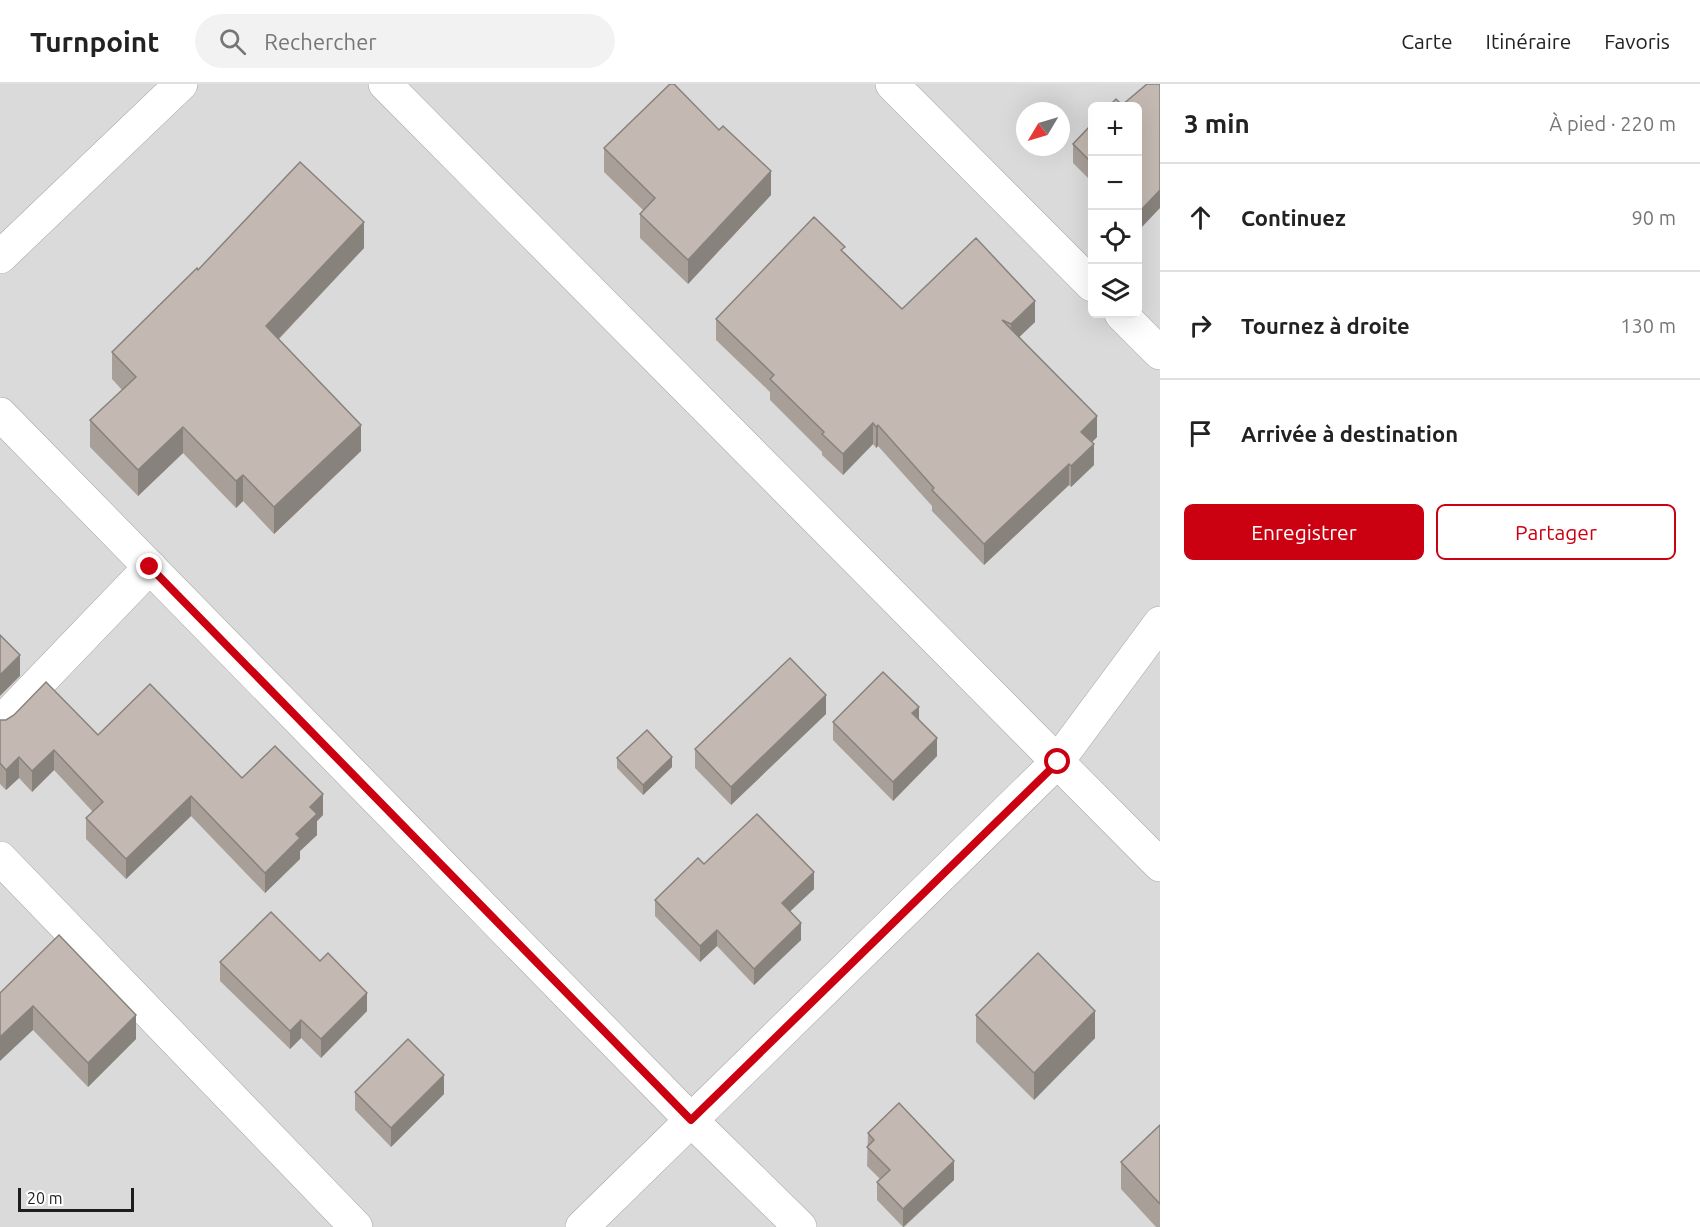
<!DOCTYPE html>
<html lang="fr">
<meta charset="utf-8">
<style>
:root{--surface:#fff;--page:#f2f2f2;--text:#222;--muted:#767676;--line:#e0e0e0;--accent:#cb0011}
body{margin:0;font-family:Ubuntu,sans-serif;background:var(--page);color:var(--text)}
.controls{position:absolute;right:18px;top:18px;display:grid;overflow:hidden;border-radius:9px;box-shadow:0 6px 24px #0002}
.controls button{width:54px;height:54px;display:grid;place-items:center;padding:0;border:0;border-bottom:2px solid var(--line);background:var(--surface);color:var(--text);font:30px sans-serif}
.compass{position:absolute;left:1016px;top:18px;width:54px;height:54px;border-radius:50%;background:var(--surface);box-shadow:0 6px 24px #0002;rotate:232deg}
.scale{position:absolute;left:18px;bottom:15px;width:116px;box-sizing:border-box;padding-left:6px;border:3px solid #1d1d1d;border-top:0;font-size:16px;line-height:21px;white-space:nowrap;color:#1d1d1d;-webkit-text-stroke:4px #fff;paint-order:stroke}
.stop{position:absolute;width:18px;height:18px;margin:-14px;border:4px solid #cb0011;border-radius:50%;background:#fff}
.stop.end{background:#cb0011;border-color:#fff;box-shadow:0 2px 6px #0008}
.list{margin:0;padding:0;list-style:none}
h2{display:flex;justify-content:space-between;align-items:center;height:78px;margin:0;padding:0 24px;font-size:26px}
h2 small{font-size:20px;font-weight:400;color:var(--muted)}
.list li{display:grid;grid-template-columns:39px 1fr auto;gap:18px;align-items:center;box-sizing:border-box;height:108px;padding:0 24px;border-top:2px solid var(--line)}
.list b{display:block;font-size:22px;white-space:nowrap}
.list em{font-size:20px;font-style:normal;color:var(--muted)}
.actions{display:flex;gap:12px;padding:18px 24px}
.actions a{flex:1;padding:14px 0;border:2px solid var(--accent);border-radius:9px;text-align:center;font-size:21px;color:var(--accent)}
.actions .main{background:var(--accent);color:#fff}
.icon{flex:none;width:33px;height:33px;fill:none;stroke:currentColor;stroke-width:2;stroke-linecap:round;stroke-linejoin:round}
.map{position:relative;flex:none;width:1160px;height:1143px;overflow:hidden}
header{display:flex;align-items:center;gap:36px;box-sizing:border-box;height:84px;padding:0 30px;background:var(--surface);border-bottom:2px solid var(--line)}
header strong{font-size:28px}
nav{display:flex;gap:33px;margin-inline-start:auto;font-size:21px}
.search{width:420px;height:54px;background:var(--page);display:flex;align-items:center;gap:15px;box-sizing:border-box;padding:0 21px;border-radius:33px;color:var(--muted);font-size:22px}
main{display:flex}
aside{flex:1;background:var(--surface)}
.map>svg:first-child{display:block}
.residential{fill:#dbdada;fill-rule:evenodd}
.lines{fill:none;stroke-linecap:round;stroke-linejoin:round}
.street-casing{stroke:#a4a4a4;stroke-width:34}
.street{stroke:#fff;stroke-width:33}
.wall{fill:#a89f99}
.shaded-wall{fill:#88827d}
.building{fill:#c3b9b2;stroke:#88827d;stroke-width:1.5}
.route{stroke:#cb0011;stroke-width:8}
</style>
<header>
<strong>Turnpoint</strong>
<div class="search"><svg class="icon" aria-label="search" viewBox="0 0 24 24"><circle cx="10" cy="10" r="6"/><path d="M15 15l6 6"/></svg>Rechercher</div>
<nav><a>Carte</a><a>Itinéraire</a><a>Favoris</a></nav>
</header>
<main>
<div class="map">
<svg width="1160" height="1143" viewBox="0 0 1160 1143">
<rect width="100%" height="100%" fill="#efeae3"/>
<path class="residential" d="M0,0H1160V1143H0ZM1092,22H1138V230H1092ZM1025,27H1061V63H1025Z"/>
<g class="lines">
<g class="street-casing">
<g id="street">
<polyline points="385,0 1160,781"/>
<polyline points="892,0 1092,201"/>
<polyline points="0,173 181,0"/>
<polyline points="1121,230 1160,269"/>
<polyline points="0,330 691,1036 800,1143"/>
<polyline points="0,639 150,483"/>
<polyline points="0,774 356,1143"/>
<polyline points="582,1143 1057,678 1160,539"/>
</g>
</g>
<use href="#street" class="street"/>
</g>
<g class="wall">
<polygon points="1147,0 1141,144 1137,141 1137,22 1122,21"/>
<polygon points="1092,40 1092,98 1073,79 1073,60"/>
<polygon points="604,64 771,111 688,200 640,154 640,130 644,127 604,88"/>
<polygon points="364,164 279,255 361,367 274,450 243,417 236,424 183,369 138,412 90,363 90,336 122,306 112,295 112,268 198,186"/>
<polygon points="845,169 902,225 1035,238 1019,253 1097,353 1092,358 1094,381 1071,403 1069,401 984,481 932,427 932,422 878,362 876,364 873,360 843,391 822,371 822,368 770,316 770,308 716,256 716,235"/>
<polygon points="826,630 731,721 695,684 695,665"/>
<polygon points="919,635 937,672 893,717 833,656 833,638"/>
<polygon points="0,636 98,651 242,694 323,731 317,737 317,751 300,767 300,775 265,809 191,732 126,795 86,755 86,734 93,728 54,686 32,708 19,694 6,706 0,700"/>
<polygon points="617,674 672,683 643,711 617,684"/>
<polygon points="704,780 814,805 790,827 801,856 754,901 717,862 700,878 655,832 655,816"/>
<polygon points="220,878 367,927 321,974 301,954 290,965 220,897"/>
<polygon points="0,909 136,955 88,1003 33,946"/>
<polygon points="976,931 1095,954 1034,1016 976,958"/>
<polygon points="355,1008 444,1010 391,1063 355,1026"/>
<polygon points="1160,1041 1160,1143 1156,1143 1121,1105 1121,1078"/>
<polygon points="868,1049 954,1096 904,1143 903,1143 877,1116 877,1098 880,1095 867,1082"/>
</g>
<g class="shaded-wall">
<polygon points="771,87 771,111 688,200 688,176"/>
<polygon points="1160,106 1160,124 1141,144 1141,126"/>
<polygon points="364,138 364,164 266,268 266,242"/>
<polygon points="1035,217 1035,238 1011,261 1011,240"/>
<polygon points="1097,332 1097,353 1081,369 1081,348"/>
<polygon points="873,339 873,360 843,391 843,370"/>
<polygon points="361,341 361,367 274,450 274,423"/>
<polygon points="878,341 878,362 876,364 876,343"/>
<polygon points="183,343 183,369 138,412 138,386"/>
<polygon points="1094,360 1094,381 1071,403 1071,382"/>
<polygon points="1069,380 1069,401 984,481 984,460"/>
<polygon points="243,391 243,417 236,424 236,397"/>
<polygon points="20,571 20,592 0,612 0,591"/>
<polygon points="826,611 826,630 731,721 731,703"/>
<polygon points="919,623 919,642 912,629"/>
<polygon points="937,654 937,672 893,717 893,698"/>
<polygon points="54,666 54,686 32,708 32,687"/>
<polygon points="19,673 19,694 6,706 6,686"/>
<polygon points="672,673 672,683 643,711 643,701"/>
<polygon points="323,710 323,731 317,737 317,751 300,767 300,775 265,809 265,789 296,750 310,723"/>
<polygon points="191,712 191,732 126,795 126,775"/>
<polygon points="814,788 814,805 782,835 782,819"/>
<polygon points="801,839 801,856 754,901 754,885"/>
<polygon points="717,846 717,862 700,878 700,862"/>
<polygon points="367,909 367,927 321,974 321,955"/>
<polygon points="33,922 33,946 0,977 0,953"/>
<polygon points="1095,927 1095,954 1034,1016 1034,989"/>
<polygon points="136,931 136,955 88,1003 88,979"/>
<polygon points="301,936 301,954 290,965 290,947"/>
<polygon points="444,991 444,1010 391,1063 391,1044"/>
<polygon points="954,1077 954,1096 903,1143 903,1125"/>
</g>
<g class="building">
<polygon points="670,0 674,0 719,46 723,42 771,87 688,176 640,130 655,114 604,64"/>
<polygon points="1147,0 1160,0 1160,106 1141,126 1137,123 1137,22 1109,22 1116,15 1122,21"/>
<polygon points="1092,40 1092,79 1073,60"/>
<polygon points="300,78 364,138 266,242 361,341 274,423 243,391 236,397 183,343 138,386 90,336 136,293 112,268 197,184 198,186"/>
<polygon points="814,133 845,163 841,166 902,225 976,154 1035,217 1011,240 1002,236 1097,332 1081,348 1094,360 1071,382 1069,380 984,460 932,406 934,404 878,341 876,343 873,339 843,370 822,350 824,348 770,295 774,291 716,235"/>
<polygon points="0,551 20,571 0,591"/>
<polygon points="790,574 826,611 731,703 695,665"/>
<polygon points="883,588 919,623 912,629 937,654 893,698 833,638"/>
<polygon points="46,598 98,651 150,600 242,694 275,662 323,710 310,723 317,730 296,750 300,754 265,789 191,712 126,775 86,734 103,718 54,666 32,687 19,673 6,686 0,679 0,636 6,636 14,631"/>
<polygon points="647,646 672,673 643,701 617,674"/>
<polygon points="757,730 814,788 782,819 801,839 754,885 717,846 700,862 655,816 698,774 704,780"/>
<polygon points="271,828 320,877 328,869 367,909 321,955 301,936 290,947 220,878"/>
<polygon points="59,851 136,931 88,979 33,922 0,953 0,909"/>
<polygon points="1038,869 1095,927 1034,989 976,931"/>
<polygon points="408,955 444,991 391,1044 355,1008"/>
<polygon points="899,1019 954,1077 903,1125 877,1098 890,1086 867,1063 874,1056 868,1049"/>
<polygon points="1160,1041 1160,1120 1121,1078"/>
</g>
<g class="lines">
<polyline class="route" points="150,483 691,1036 1058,678"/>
</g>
</svg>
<div class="controls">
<button>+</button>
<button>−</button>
<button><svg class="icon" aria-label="locate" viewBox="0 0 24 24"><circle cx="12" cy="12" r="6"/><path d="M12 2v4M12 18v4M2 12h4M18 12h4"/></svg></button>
<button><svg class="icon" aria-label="layers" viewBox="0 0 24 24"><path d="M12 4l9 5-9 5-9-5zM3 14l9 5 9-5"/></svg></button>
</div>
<svg class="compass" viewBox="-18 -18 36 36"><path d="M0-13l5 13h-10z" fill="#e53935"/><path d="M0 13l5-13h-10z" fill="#767676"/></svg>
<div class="scale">20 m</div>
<div class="stop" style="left:1058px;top:678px"></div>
<div class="stop end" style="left:150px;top:483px"></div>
</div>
<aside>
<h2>3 min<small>À pied · 220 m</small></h2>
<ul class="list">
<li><svg class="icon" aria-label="ahead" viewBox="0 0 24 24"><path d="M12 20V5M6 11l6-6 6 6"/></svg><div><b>Continuez</b></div><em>90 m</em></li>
<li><svg class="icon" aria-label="right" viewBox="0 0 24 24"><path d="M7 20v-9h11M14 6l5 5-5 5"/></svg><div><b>Tournez à droite</b></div><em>130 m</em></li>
<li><svg class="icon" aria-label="arrive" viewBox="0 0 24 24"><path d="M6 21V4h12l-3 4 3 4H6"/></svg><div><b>Arrivée à destination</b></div></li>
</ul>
<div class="actions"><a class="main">Enregistrer</a><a>Partager</a></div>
</aside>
</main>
